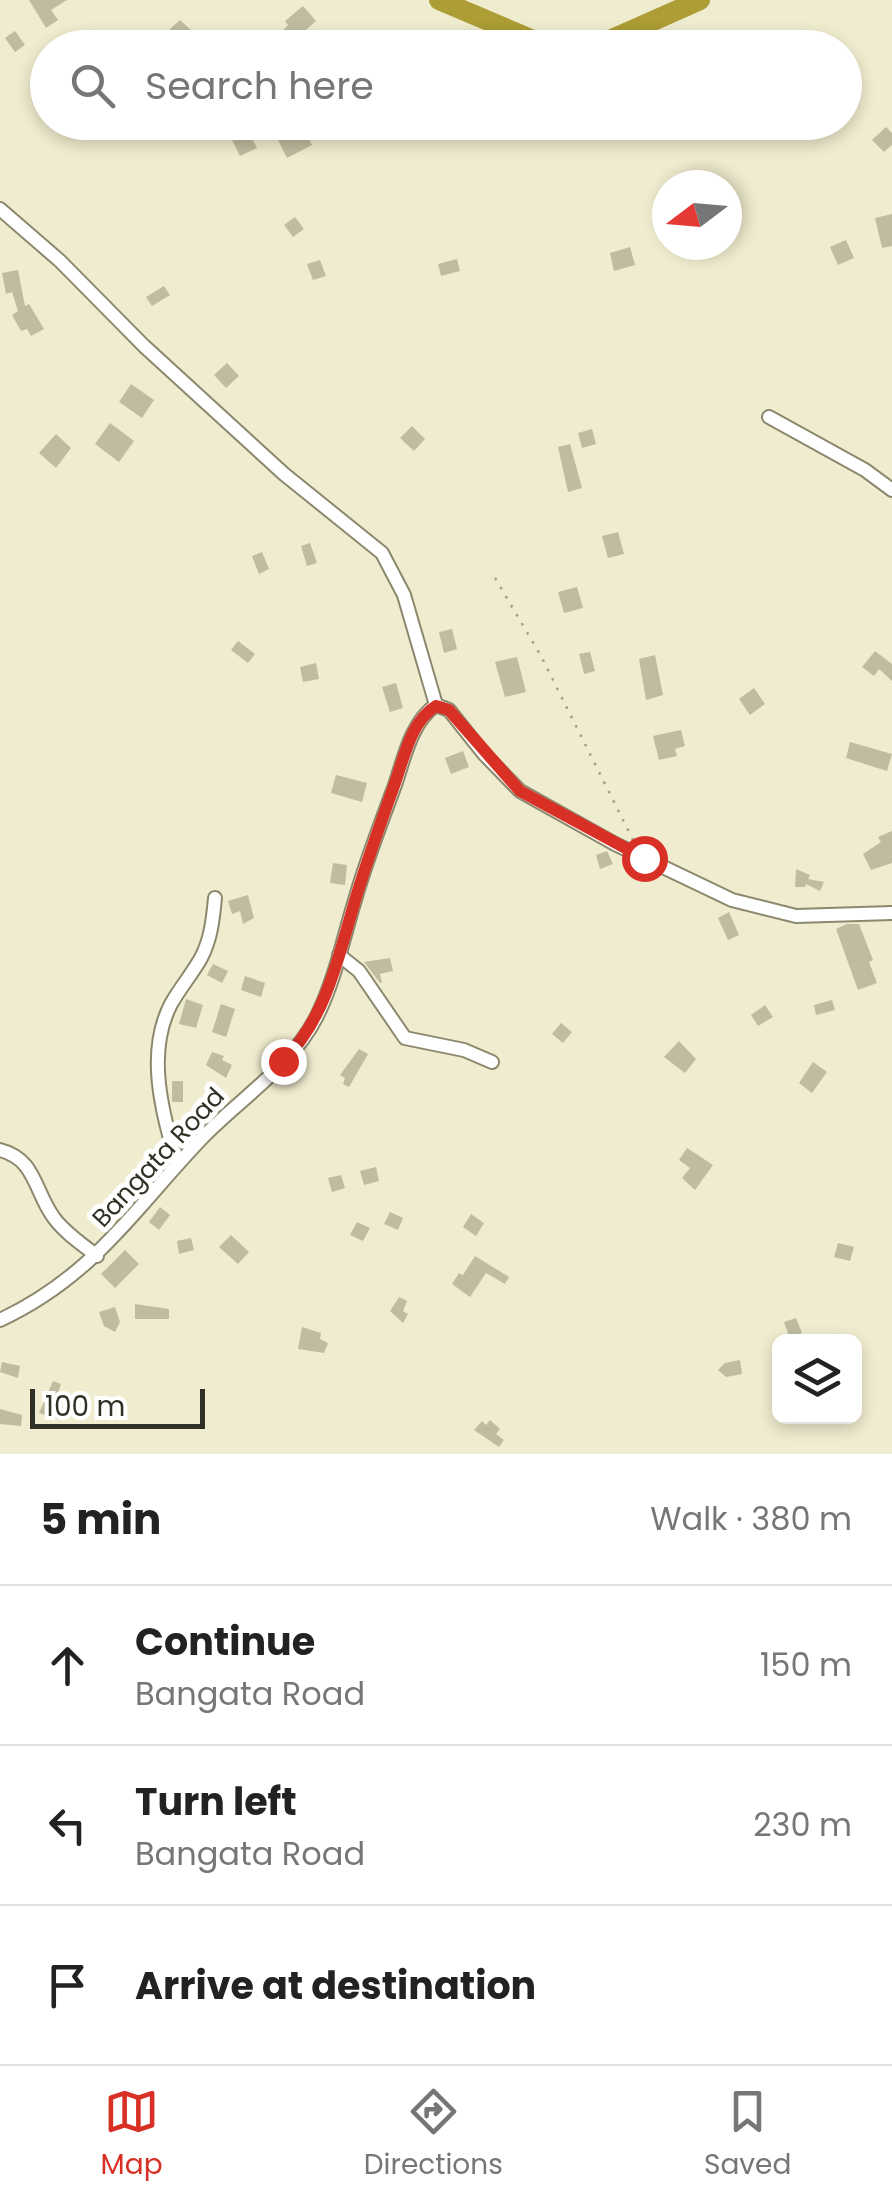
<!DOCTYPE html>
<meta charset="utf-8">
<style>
:root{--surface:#fff;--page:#f2f2f2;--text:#222;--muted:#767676;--line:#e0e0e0;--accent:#d93025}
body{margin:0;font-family:Poppins,sans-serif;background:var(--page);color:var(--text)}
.controls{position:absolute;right:30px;bottom:30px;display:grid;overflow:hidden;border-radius:15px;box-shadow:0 5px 15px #0003}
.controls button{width:90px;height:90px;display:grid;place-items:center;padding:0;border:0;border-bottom:2px solid var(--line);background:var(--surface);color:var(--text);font:50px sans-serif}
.compass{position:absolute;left:652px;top:170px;width:90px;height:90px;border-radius:50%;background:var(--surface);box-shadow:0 5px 15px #0003;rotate:254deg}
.scale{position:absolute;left:30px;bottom:25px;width:175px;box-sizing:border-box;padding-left:10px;border:5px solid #313025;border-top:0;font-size:28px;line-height:35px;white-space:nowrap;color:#313025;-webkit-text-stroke:8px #fff;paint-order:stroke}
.stop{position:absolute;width:30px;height:30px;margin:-22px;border:8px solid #d93025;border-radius:50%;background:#fff}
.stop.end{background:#d93025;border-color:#fff;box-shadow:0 2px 10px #0008}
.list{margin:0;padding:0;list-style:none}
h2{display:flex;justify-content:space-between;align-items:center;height:130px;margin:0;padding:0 40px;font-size:42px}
h2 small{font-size:32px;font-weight:400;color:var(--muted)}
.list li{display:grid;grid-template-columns:65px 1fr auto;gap:30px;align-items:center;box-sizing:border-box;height:160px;padding:0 40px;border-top:2px solid var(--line)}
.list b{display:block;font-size:38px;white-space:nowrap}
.list p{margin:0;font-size:32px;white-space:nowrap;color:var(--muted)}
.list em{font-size:32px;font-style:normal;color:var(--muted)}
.icon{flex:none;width:55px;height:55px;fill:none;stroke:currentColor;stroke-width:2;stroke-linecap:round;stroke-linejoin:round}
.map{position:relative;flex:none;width:892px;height:1454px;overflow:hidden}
.search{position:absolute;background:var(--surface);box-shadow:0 5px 15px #0003;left:30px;right:30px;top:30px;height:110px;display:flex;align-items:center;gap:25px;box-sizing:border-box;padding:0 35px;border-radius:55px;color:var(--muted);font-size:38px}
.sheet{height:610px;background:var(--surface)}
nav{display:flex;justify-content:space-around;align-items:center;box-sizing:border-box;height:140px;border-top:2px solid var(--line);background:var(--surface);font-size:28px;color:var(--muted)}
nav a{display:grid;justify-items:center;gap:5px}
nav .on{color:var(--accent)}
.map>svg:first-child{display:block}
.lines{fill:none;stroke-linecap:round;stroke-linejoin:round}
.river{stroke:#ac9d35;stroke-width:20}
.building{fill:#c0bca0}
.minor-casing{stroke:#8c886e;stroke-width:16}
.path{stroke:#a29f8a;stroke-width:2.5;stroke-dasharray:2.5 8;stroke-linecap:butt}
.minor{stroke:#fff;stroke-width:12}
.route{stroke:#d93025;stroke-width:12}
.labels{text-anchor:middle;stroke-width:10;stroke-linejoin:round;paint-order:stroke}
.street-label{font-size:25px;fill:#313025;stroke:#fff}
</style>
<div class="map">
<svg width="892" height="1454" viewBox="0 0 892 1454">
<rect width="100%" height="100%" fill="#f0eccf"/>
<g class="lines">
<g class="river">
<polyline points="439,0 552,48"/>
<polyline points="592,48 700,0"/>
</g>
</g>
<g class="building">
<polygon points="29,0 67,0 51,10 58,20 46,28"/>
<polygon points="303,6 316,21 285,48 267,48 288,25 285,21"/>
<polygon points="180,20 196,35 186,46 170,29"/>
<polygon points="15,31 25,45 15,52 5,38"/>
<polygon points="886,127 892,133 892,145 884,152 872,140"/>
<polygon points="303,128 312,145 287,158 278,140"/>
<polygon points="248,131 257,148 240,156 232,140"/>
<polygon points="892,214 892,246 882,248 875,218"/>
<polygon points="295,217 304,229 293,237 284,225"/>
<polygon points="846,240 854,258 838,265 830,247"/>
<polygon points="630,247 635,265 614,271 610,253"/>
<polygon points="457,259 460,271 441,276 438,264"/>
<polygon points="320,260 326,276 313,280 307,264"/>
<polygon points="18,270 25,306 29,304 44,329 31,336 27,329 21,331 12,315 18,311 12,292 6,294 2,273"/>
<polygon points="164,286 170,295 152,306 146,297"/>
<polygon points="227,363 239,376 226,388 214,375"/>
<polygon points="131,384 154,400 142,418 119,402"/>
<polygon points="110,423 134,441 119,462 95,444"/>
<polygon points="412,426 425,439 414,451 400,438"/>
<polygon points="592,429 596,444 582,448 578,433"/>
<polygon points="56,434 71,448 56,468 39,453"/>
<polygon points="570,444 582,488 568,492 558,447"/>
<polygon points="618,532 624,554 608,558 602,536"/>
<polygon points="310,543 317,563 307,566 301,546"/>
<polygon points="262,552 269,569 259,574 252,556"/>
<polygon points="577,587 583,608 564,613 558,592"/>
<polygon points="452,629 457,649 444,653 439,632"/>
<polygon points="238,641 255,654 248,663 231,650"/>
<polygon points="875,651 892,664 892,681 879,669 874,676 862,667"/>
<polygon points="590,652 595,671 584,674 579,654"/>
<polygon points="655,655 663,695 646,700 639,659"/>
<polygon points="517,657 526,692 505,697 495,662"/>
<polygon points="316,663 319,679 303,682 300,667"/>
<polygon points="396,683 403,708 390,712 382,687"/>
<polygon points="754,688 765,704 750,715 739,699"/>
<polygon points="681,730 685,746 675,749 677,756 659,760 653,736"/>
<polygon points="850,742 892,754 887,771 846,758"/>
<polygon points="463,751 469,767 451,774 445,758"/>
<polygon points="336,775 367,783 362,802 331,793"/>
<polygon points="892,831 892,863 871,870 863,854 881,842 878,837"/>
<polygon points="607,851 613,864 600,869 596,855"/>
<polygon points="333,863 347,865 345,885 330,883"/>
<polygon points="796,869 810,875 808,879 824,882 820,891 806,884 805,887 795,887"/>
<polygon points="248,895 254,918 243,924 240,911 232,914 228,901"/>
<polygon points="729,912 739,935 728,940 718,918"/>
<polygon points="847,924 859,924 873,960 869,962 877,983 858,990 836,929"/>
<polygon points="390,958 393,971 380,974 382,983 380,983 364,962"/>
<polygon points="213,964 228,971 222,983 207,975"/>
<polygon points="245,976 265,983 261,997 241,990"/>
<polygon points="186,999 203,1005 196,1028 179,1024"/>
<polygon points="832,1000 835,1010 816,1015 814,1005"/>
<polygon points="221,1004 235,1009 226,1037 212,1032"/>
<polygon points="765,1005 773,1017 758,1026 751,1015"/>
<polygon points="561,1023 572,1032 563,1043 552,1034"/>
<polygon points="679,1041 696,1059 685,1073 664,1057"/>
<polygon points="359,1049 368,1054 349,1087 343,1084 345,1078 340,1075"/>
<polygon points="212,1052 224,1056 222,1060 232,1065 226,1078 206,1065"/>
<polygon points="813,1062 827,1072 812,1093 799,1083"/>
<rect x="172" y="1081" width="11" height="21"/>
<polygon points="687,1148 713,1165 695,1190 682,1178 690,1168 679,1160"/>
<polygon points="376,1167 379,1181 364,1185 360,1171"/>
<polygon points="341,1175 345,1188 332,1192 328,1178"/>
<polygon points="160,1207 170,1215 159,1230 149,1222"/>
<polygon points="390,1212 403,1218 398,1230 384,1224"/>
<polygon points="471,1214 484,1223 476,1236 463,1227"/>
<polygon points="357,1222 370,1228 363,1241 350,1235"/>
<polygon points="231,1235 249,1252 238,1264 219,1247"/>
<polygon points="191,1238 194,1250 179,1254 177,1241"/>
<polygon points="838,1243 854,1247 850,1261 834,1257"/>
<polygon points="125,1250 139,1264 115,1288 101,1274"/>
<polygon points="475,1256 509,1277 505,1284 486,1273 470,1297 452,1284 459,1273 463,1275"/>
<polygon points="399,1297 407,1301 403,1311 408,1314 403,1323 390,1311"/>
<polygon points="135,1304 169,1309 169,1319 135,1319"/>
<polygon points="115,1307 120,1322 115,1332 104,1326 99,1312"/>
<polygon points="796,1318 802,1333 789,1336 784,1322"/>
<polygon points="302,1327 321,1333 320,1339 328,1343 324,1353 298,1349"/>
<polygon points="740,1360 742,1374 726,1377 718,1370 725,1363"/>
<polygon points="2,1362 20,1366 18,1378 0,1372"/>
<polygon points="53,1381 61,1384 55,1403 63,1407 57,1419 39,1413"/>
<polygon points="0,1409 22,1415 21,1426 0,1424"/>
<polygon points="490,1420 500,1429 496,1434 504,1440 499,1447 474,1430 482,1421 486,1425"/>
</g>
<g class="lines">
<g class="minor-casing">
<g id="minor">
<polyline points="0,209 60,261 144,346 284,474 382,553 404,595 436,705"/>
<polyline points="769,417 865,470 892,490"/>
<polyline points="339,955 359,971 405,1038 464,1050 492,1062"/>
<path d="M0,1150C36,1159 34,1191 54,1218C65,1233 82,1244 97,1256"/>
<path d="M177,1164C163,1114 145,1054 171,1004C180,988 192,974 201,958C211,939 213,919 215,898"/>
<path d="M0,1320C94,1276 134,1209 202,1138C240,1099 292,1066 317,1016C335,980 343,939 355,900C366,861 381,823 395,785C404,759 411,722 436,705L449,710L484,754L520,791L615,844L732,900L796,916L892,913"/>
</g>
</g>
<polyline class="path" points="495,578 541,656 633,840"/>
<use href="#minor" class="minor"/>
</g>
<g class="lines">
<path class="route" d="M283,1061C328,1016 339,953 357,894C368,858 381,822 394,786C404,759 410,722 436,706L449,710L520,791L644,858"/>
</g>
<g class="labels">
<g class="street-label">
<text transform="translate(158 1157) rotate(-47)" y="9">Bangata Road</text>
</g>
</g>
</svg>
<div class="controls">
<button><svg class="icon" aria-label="layers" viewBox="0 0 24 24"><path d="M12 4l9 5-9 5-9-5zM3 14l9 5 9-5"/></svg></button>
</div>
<svg class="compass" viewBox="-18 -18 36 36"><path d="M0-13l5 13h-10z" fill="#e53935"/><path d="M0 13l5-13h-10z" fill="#767676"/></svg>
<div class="scale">100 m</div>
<div class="stop" style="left:644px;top:858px"></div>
<div class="stop end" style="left:283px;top:1061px"></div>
<div class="search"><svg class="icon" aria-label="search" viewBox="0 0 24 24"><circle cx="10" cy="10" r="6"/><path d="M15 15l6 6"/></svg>Search here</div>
</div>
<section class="sheet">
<h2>5 min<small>Walk · 380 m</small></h2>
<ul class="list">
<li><svg class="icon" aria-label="ahead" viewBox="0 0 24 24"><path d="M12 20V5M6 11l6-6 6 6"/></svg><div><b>Continue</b><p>Bangata Road</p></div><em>150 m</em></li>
<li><svg class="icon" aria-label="left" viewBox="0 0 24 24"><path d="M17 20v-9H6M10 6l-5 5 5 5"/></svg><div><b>Turn left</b><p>Bangata Road</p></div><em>230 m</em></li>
<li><svg class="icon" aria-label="arrive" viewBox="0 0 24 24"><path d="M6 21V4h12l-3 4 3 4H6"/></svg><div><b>Arrive at destination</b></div></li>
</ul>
</section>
<nav>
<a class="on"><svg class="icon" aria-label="map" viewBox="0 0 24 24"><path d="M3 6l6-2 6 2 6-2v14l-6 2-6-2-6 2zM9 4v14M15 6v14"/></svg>Map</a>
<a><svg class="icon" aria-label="directions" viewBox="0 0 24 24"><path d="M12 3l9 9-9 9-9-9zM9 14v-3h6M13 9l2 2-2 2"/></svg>Directions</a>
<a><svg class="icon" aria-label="saved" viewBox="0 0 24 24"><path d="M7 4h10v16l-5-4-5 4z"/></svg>Saved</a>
</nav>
